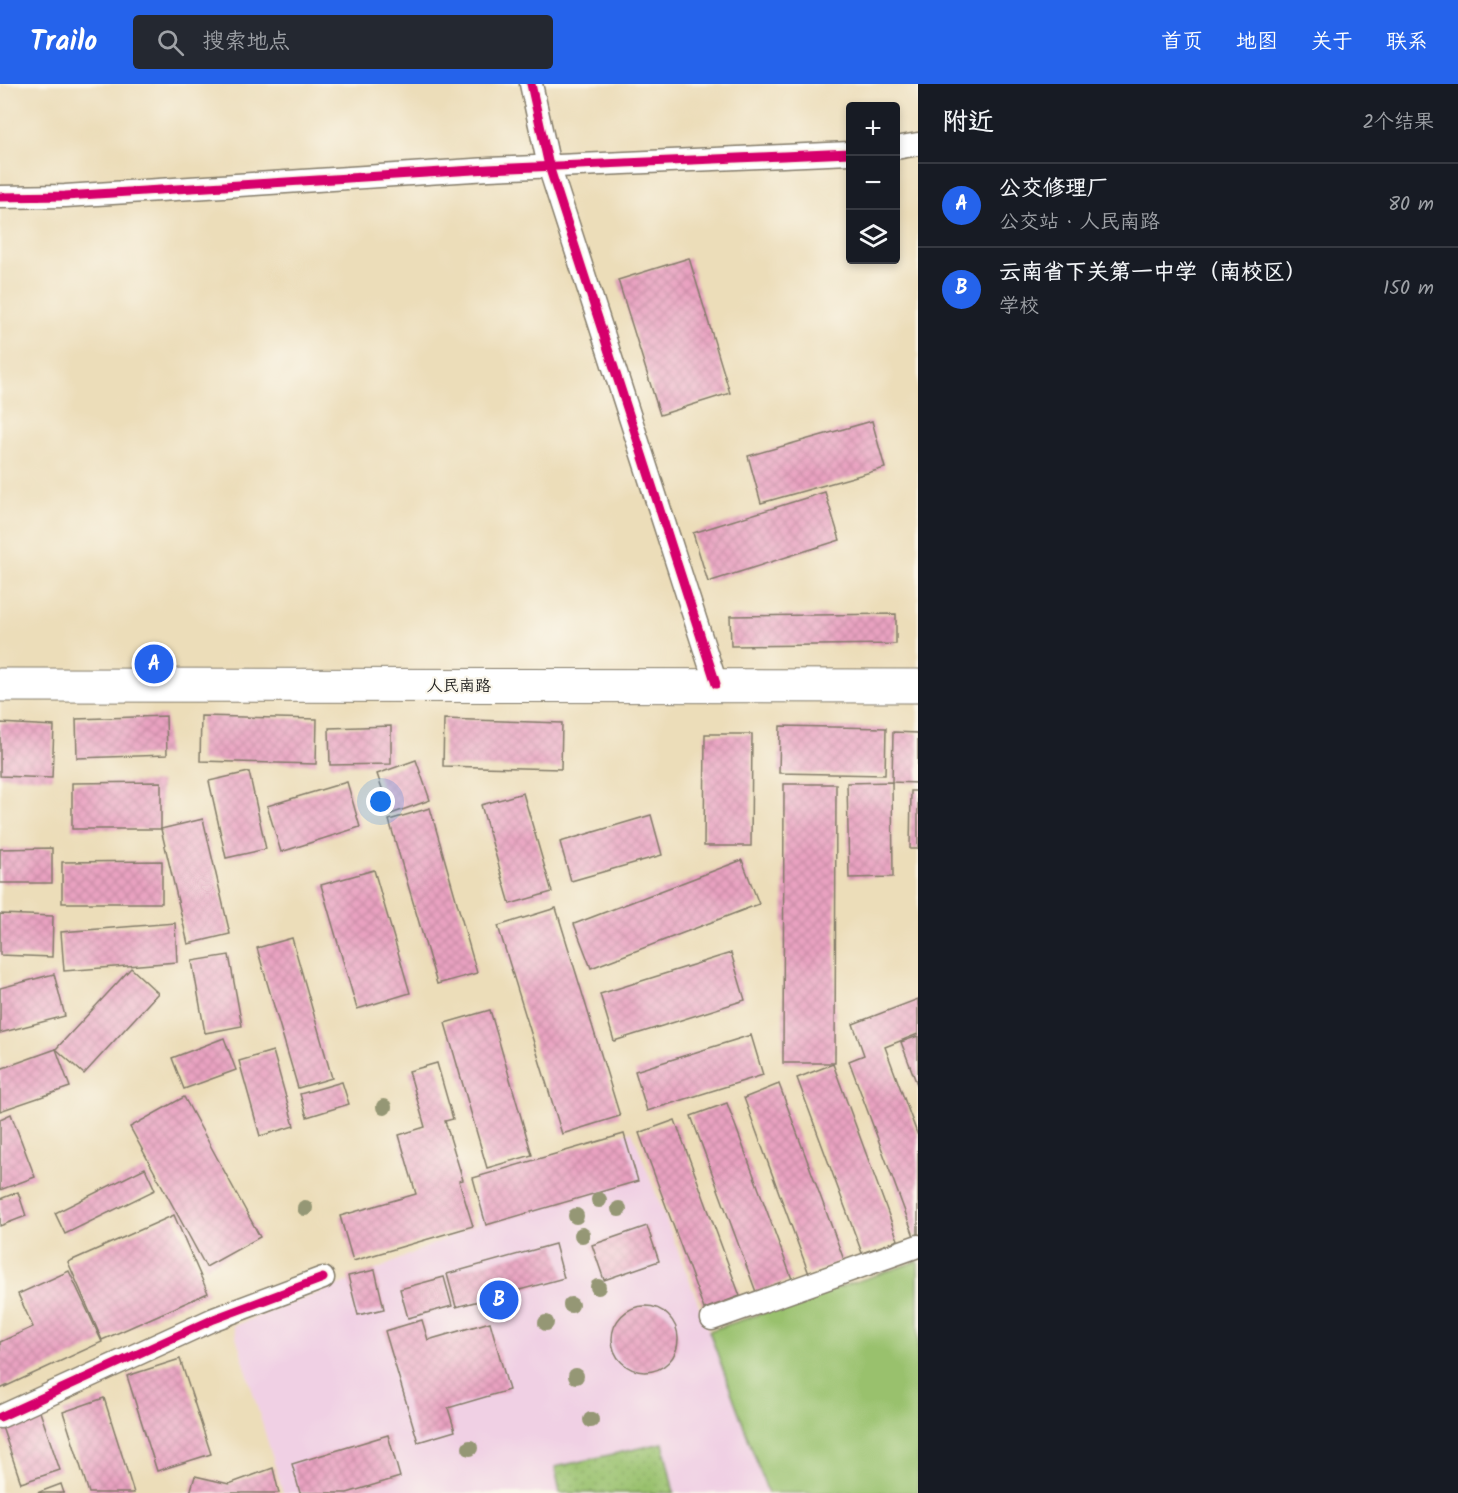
<!DOCTYPE html>
<html lang="zh">
<meta charset="utf-8">
<style>
:root{--surface:#171b24;--page:#242831;--text:#f1f3f6;--muted:#9ea1a6;--line:#363941;--accent:#2563eb}
body{margin:0;font-family:Kalam,"LXGW WenKai TC",sans-serif;background:var(--page);color:var(--text)}
.controls{position:absolute;right:18px;top:18px;display:grid;overflow:hidden;border-radius:6px;box-shadow:0 3px 9px #0003}
.controls button{width:54px;height:54px;display:grid;place-items:center;padding:0;border:0;border-bottom:2px solid var(--line);background:var(--surface);color:var(--text);font:30px sans-serif}
.you{position:absolute;left:381px;top:718px;width:21px;height:21px;margin:-15px;border:4px solid #fff;border-radius:50%;background:#1a73e8;box-shadow:0 0 0 9px #1a73e833}
.badge{display:grid;place-items:center;width:39px;height:39px;border-radius:50%;background:var(--accent);color:#fff;font-size:20px;font-weight:700}
.pin{position:absolute;translate:-50% -50%;border:3px solid #fff;box-shadow:0 2px 6px #0006}
.list{margin:0;padding:0;list-style:none}
h2{display:flex;justify-content:space-between;align-items:center;height:78px;margin:0;padding:0 24px;font-size:26px}
h2 small{font-size:20px;font-weight:400;color:var(--muted)}
.list li{display:grid;grid-template-columns:39px 1fr auto;gap:18px;align-items:center;box-sizing:border-box;height:84px;padding:0 24px;border-top:2px solid var(--line)}
.list b{display:block;font-size:22px;white-space:nowrap}
.list p{margin:0;font-size:20px;white-space:nowrap;color:var(--muted)}
.list em{font-size:20px;font-style:normal;color:var(--muted)}
.icon{flex:none;width:33px;height:33px;fill:none;stroke:currentColor;stroke-width:2;stroke-linecap:round;stroke-linejoin:round}
.map{position:relative;flex:none;width:918px;height:1409px;overflow:hidden}
header{display:flex;align-items:center;gap:36px;box-sizing:border-box;height:84px;padding:0 30px;background:var(--accent);color:#fff}
header strong{font-size:28px}
nav{display:flex;gap:33px;margin-inline-start:auto;font-size:21px}
.search{width:420px;height:54px;background:var(--page);display:flex;align-items:center;gap:15px;box-sizing:border-box;padding:0 21px;border-radius:6px;color:var(--muted);font-size:22px}
main{display:flex}
aside{flex:1;background:var(--surface)}
.map>svg:first-child{display:block}
.built{fill:#f0d0e4}
.grass{fill:url(#grass-dots);stroke:#5a6e44;stroke-width:1.5}
.garden{fill:#99c16d;stroke:#5a6e44;stroke-width:1.5}
.building{fill:url(#building-cross-hatch)}
.lines{fill:none;stroke-linecap:round;stroke-linejoin:round}
.street-casing{stroke:#847c6a;stroke-width:25}
.primary-casing{stroke:#847c6a;stroke-width:35}
.street{stroke:#fff;stroke-width:22}
.primary{stroke:#fff;stroke-width:33}
.cycleway-casing{stroke:#fbf7ec;stroke-width:13}
.cycleway{stroke:#d6006c;stroke-width:9}
.tree{fill:#959774}
.labels{text-anchor:middle;stroke-width:4.5;stroke-linejoin:round;paint-order:stroke}
.street-label{font-size:16px;fill:#1c1c1c;stroke:#fbf7ec}
</style>
<header>
<strong>Trailo</strong>
<div class="search"><svg class="icon" aria-label="search" viewBox="0 0 24 24"><circle cx="10" cy="10" r="6"/><path d="M15 15l6 6"/></svg>搜索地点</div>
<nav><a>首页</a><a>地图</a><a>关于</a><a>联系</a></nav>
</header>
<main>
<div class="map">
<svg width="918" height="1409" viewBox="0 0 918 1409">
<defs>
<pattern id="grass-dots" width="8" height="8" patternUnits="userSpaceOnUse" patternTransform="scale(1.5)"><rect width="8" height="8" fill="#99c16d"/><path d="M2 2h.1M6 6h.1" fill="none" stroke="#83a55e" stroke-width="1.8" stroke-linecap="round"/></pattern>
<pattern id="building-cross-hatch" width="8" height="8" patternUnits="userSpaceOnUse" patternTransform="scale(1.5)"><rect width="8" height="8" fill="#e9a2c1"/><path d="M0 0l8 8M0 8l8-8" fill="none" stroke="#c78ba5"/></pattern>
</defs>
<rect width="100%" height="100%" fill="#fbf7ec"/>
<filter id="ink" filterUnits="userSpaceOnUse"><feTurbulence type="fractalNoise" baseFrequency=".0167" numOctaves="2"/><feDisplacementMap in="SourceGraphic" scale="12" xChannelSelector="R" yChannelSelector="G"/><feConvolveMatrix kernelMatrix="1 2 1 2 8 2 1 2 1" color-interpolation-filters="sRGB"/></filter>
<filter id="wash" filterUnits="userSpaceOnUse"><feTurbulence type="fractalNoise" baseFrequency=".008" numOctaves="4" result="noise"/><feDisplacementMap in="SourceGraphic" scale="24" xChannelSelector="R" yChannelSelector="G"/><feGaussianBlur stdDeviation="1.35" result="paint"/><feColorMatrix in="noise" values="0 0 0 0 0 0 0 0 0 0 0 0 0 0 0 0 0 1.4 0 .05"/><feComposite in="paint" operator="in"/></filter>
<g filter="url(#wash)">
<rect width="100%" height="100%" fill="#ecddb9"/>
<polygon class="built" points="632,1047 709,1247 918,1177 918,1409 283,1409 233,1242 367,1190 477,1140 474,1097"/>
<polygon class="grass" points="663,1359 674,1409 560,1409 555,1383"/>
<polygon class="garden" points="918,1177 918,1409 768,1409 709,1247"/>
<g id="blocks">
<g class="building">
<polygon points="689,174 730,309 660,331 618,196"/>
<polygon points="872,337 885,384 761,419 748,372"/>
<polygon points="825,408 840,456 708,498 693,449"/>
<polygon points="896,530 896,560 731,562 730,532"/>
<polygon points="166,632 167,671 77,674 76,635"/>
<polygon points="201,632 317,635 316,680 200,677"/>
<polygon points="444,635 562,639 561,685 443,682"/>
<polygon points="0,639 54,642 52,694 0,692"/>
<polygon points="391,642 391,680 330,681 329,644"/>
<polygon points="780,642 886,644 885,691 779,689"/>
<polygon points="893,648 918,649 918,699 892,698"/>
<polygon points="705,650 752,650 751,762 704,762"/>
<polygon points="416,676 430,716 391,730 377,690"/>
<polygon points="249,688 266,765 226,774 209,697"/>
<polygon points="161,698 161,745 72,745 72,699"/>
<polygon points="347,698 360,743 281,768 267,722"/>
<polygon points="892,698 893,793 849,794 847,699"/>
<polygon points="784,700 836,700 835,979 783,979"/>
<polygon points="911,707 918,707 918,765 910,765"/>
<polygon points="523,709 552,808 510,820 481,721"/>
<polygon points="430,724 477,889 437,900 389,736"/>
<polygon points="651,731 662,771 571,797 560,758"/>
<polygon points="203,735 230,850 188,860 161,745"/>
<polygon points="52,764 52,799 0,799 0,765"/>
<polygon points="742,776 759,820 591,884 574,840"/>
<polygon points="162,777 162,819 62,819 62,778"/>
<polygon points="374,786 410,909 357,925 321,801"/>
<polygon points="556,824 620,1032 562,1050 498,842"/>
<polygon points="0,830 53,832 52,873 0,871"/>
<polygon points="175,839 177,878 64,887 61,848"/>
<polygon points="292,854 332,994 298,1004 257,864"/>
<polygon points="731,869 745,916 614,957 600,910"/>
<polygon points="229,871 242,942 205,949 192,877"/>
<polygon points="131,884 158,909 84,990 56,965"/>
<polygon points="54,890 65,932 0,949 0,904"/>
<polygon points="918,915 918,950 885,963 918,1052 918,1151 914,1152 849,977 864,971 853,940"/>
<polygon points="490,926 532,1071 487,1084 445,939"/>
<polygon points="751,951 763,991 647,1027 635,987"/>
<polygon points="918,952 918,1003 901,958"/>
<polygon points="224,954 236,986 184,1005 172,974"/>
<polygon points="56,965 70,1003 0,1027 0,985"/>
<polygon points="273,967 294,1042 260,1052 239,977"/>
<polygon points="437,979 453,1035 445,1037 463,1096 459,1097 473,1142 353,1177 340,1132 416,1110 399,1051 425,1043 409,987"/>
<polygon points="833,980 898,1156 862,1169 797,994"/>
<polygon points="342,998 349,1020 307,1033 300,1010"/>
<polygon points="779,1000 844,1176 809,1190 744,1014"/>
<polygon points="184,1013 260,1153 206,1183 130,1043"/>
<polygon points="727,1019 792,1195 756,1208 691,1032"/>
<polygon points="11,1030 35,1093 0,1106 0,1035"/>
<polygon points="675,1036 740,1212 704,1225 639,1049"/>
<polygon points="624,1050 638,1097 486,1141 473,1094"/>
<polygon points="145,1084 155,1106 65,1150 55,1129"/>
<polygon points="18,1108 26,1132 0,1142 0,1115"/>
<polygon points="174,1131 208,1209 102,1256 68,1178"/>
<polygon points="647,1142 659,1177 604,1196 592,1161"/>
<polygon points="555,1160 564,1194 456,1223 447,1190"/>
<polygon points="375,1186 384,1225 358,1231 348,1192"/>
<polygon points="69,1187 102,1258 0,1305 0,1258 33,1243 18,1210"/>
<polygon points="444,1193 452,1222 408,1234 400,1205"/>
<circle cx="645" cy="1255" r="33"/>
<polygon points="422,1236 428,1256 490,1238 509,1306 448,1324 455,1347 418,1358 385,1247"/>
<polygon points="180,1275 211,1370 157,1387 127,1292"/>
<polygon points="104,1314 134,1409 89,1409 63,1328"/>
<polygon points="38,1322 60,1386 21,1399 0,1337"/>
<polygon points="388,1351 400,1393 347,1409 300,1409 292,1380"/>
<polygon points="273,1384 279,1409 190,1409 195,1392 229,1400"/>
<polygon points="61,1400 64,1409 37,1409"/>
</g>
</g>
</g>
<g filter="url(#ink)">
<use href="#blocks" fill-opacity="0" stroke="#847c6a" stroke-width="1.5"/>
<g class="lines">
<g class="street-casing">
<g id="street">
<polyline points="531,0 549,82 716,600"/>
<polyline points="896,64 918,60"/>
<polyline points="0,113 65,112 489,85 850,69"/>
<polyline points="712,1235 918,1162"/>
<polyline points="0,1333 214,1235 323,1194"/>
</g>
</g>
<g class="primary-casing">
<polyline id="primary" points="0,601 918,602"/>
</g>
<use href="#street" class="street"/>
<use href="#primary" class="primary"/>
<g class="cycleway-casing">
<g id="cycleway">
<polyline points="531,0 549,82 716,600"/>
<polyline points="0,113 65,112 489,85 850,69"/>
<polyline points="0,1333 214,1235 323,1194"/>
</g>
</g>
<use href="#cycleway" class="cycleway"/>
</g>
<g class="tree">
<circle cx="384" cy="1023" r="8"/>
<circle cx="599" cy="1116" r="8"/>
<circle cx="305" cy="1124" r="8"/>
<circle cx="619" cy="1125" r="8"/>
<circle cx="576" cy="1132" r="8"/>
<circle cx="582" cy="1151" r="8"/>
<circle cx="598" cy="1203" r="8"/>
<circle cx="571" cy="1221" r="8"/>
<circle cx="546" cy="1239" r="8"/>
<circle cx="576" cy="1292" r="8"/>
<circle cx="591" cy="1336" r="8"/>
<circle cx="470" cy="1364" r="8"/>
</g>
</g>
<g class="labels">
<g class="street-label">
<text x="459" y="607">人民南路</text>
</g>
</g>
</svg>
<div class="controls">
<button>+</button>
<button>−</button>
<button><svg class="icon" aria-label="layers" viewBox="0 0 24 24"><path d="M12 4l9 5-9 5-9-5zM3 14l9 5 9-5"/></svg></button>
</div>
<div class="you"></div>
<div class="pin badge" style="left:154px;top:580px">A</div>
<div class="pin badge" style="left:499px;top:1216px">B</div>
</div>
<aside>
<h2>附近<small>2个结果</small></h2>
<ul class="list">
<li><span class="badge">A</span><div><b>公交修理厂</b><p>公交站 · 人民南路</p></div><em>80 m</em></li>
<li><span class="badge">B</span><div><b>云南省下关第一中学（南校区）</b><p>学校</p></div><em>150 m</em></li>
</ul>
</aside>
</main>
